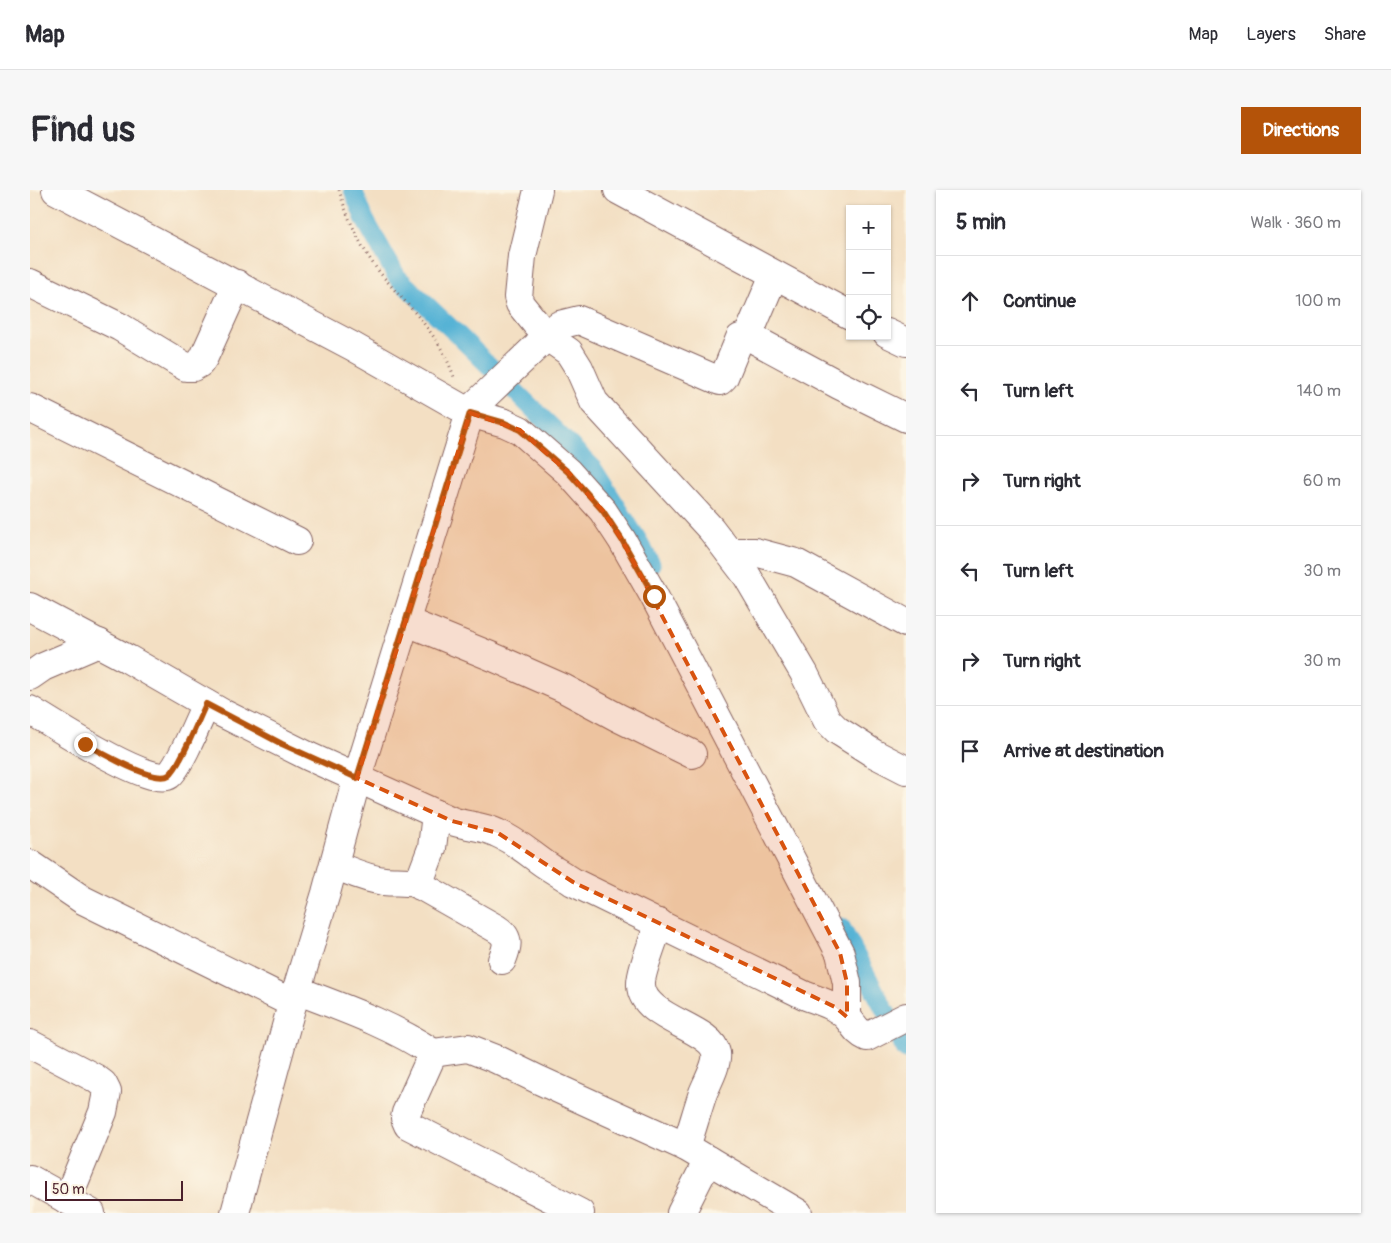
<!DOCTYPE html>
<meta charset="utf-8">
<style>
:root{--surface:#fff;--page:#f7f7f7;--text:#2b2b33;--muted:#7c7c81;--line:#e1e1e2;--accent:#b45309}
body{margin:0;font-family:Pangolin,sans-serif;background:var(--page);color:var(--text)}
.controls{position:absolute;right:15px;top:15px;display:grid;overflow:hidden;border-radius:0px;box-shadow:0 1px 4px #0004}
.controls button{width:45px;height:45px;display:grid;place-items:center;padding:0;border:0;border-bottom:1px solid var(--line);background:var(--surface);color:var(--text);font:25px sans-serif}
.scale{position:absolute;left:15px;bottom:12px;width:138px;box-sizing:border-box;padding-left:5px;border:2px solid #4a1f2b;border-top:0;font-size:14px;line-height:18px;white-space:nowrap;color:#4a1f2b;-webkit-text-stroke:4px #fcf5e5;paint-order:stroke}
.stop{position:absolute;width:15px;height:15px;margin:-11px;border:4px solid #b45309;border-radius:50%;background:#fff}
.stop.end{background:#b45309;border-color:#fff;box-shadow:0 1px 5px #0008}
.list{margin:0;padding:0;list-style:none}
h2{display:flex;justify-content:space-between;align-items:center;height:65px;margin:0;padding:0 20px;font-size:21px}
h2 small{font-size:16px;font-weight:400;color:var(--muted)}
.list li{display:grid;grid-template-columns:32px 1fr auto;gap:15px;align-items:center;box-sizing:border-box;height:90px;padding:0 20px;border-top:1px solid var(--line)}
.list b{display:block;font-size:19px;white-space:nowrap}
.list em{font-size:16px;font-style:normal;color:var(--muted)}
.icon{flex:none;width:28px;height:28px;fill:none;stroke:currentColor;stroke-width:2;stroke-linecap:round;stroke-linejoin:round}
.map{position:relative;flex:none;width:876px;height:1023px;overflow:hidden;border-radius:0px}
header{display:flex;align-items:center;gap:30px;box-sizing:border-box;height:70px;padding:0 25px;background:var(--surface);border-bottom:1px solid var(--line)}
header strong{font-size:24px}
nav{display:flex;gap:28px;margin-inline-start:auto;font-size:18px}
.intro{display:flex;align-items:center;justify-content:space-between;box-sizing:border-box;height:120px;padding:0 30px}
h1{margin:0;font-size:35px}
.button{padding:12px 22px;border-radius:0px;background:var(--accent);color:#fff;font-size:18px;font-weight:700}
main{display:flex;gap:30px;padding:0 30px}
aside{flex:1;background:var(--surface);border-radius:0px;box-shadow:0 1px 4px #0004}
.map>svg:first-child{display:block}
.lines{fill:none;stroke-linecap:round;stroke-linejoin:round}
.canal{stroke:#57b3d5;stroke-width:19}
.minor-casing{stroke:#856260;stroke-width:30}
.path{stroke:#856260;stroke-width:3;stroke-dasharray:1 4;stroke-linecap:butt}
.minor{stroke:#fff;stroke-width:28}
.route{stroke:#b45309;stroke-width:6}
.marked{fill:#d8530f;fill-opacity:0.2;stroke:#d8530f;stroke-width:4;stroke-dasharray:10 6;stroke-linejoin:round}
</style>
<header>
<strong>Map</strong>
<nav><a>Map</a><a>Layers</a><a>Share</a></nav>
</header>
<div class="intro"><h1>Find us</h1><a class="button">Directions</a></div>
<main>
<div class="map">
<svg width="876" height="1023" viewBox="0 0 876 1023">
<rect width="100%" height="100%" fill="#fcf5e5"/>
<filter id="ink" filterUnits="userSpaceOnUse"><feTurbulence type="fractalNoise" baseFrequency=".02" numOctaves="2"/><feDisplacementMap in="SourceGraphic" scale="10" xChannelSelector="R" yChannelSelector="G"/><feConvolveMatrix kernelMatrix="1 2 1 2 8 2 1 2 1" color-interpolation-filters="sRGB"/></filter>
<filter id="wash" filterUnits="userSpaceOnUse"><feTurbulence type="fractalNoise" baseFrequency=".0096" numOctaves="4" result="noise"/><feDisplacementMap in="SourceGraphic" scale="20" xChannelSelector="R" yChannelSelector="G"/><feGaussianBlur stdDeviation="1.12" result="paint"/><feColorMatrix in="noise" values="0 0 0 0 0 0 0 0 0 0 0 0 0 0 0 0 0 1.4 0 .05"/><feComposite in="paint" operator="in"/></filter>
<g filter="url(#wash)">
<rect width="100%" height="100%" fill="#f3dfc3"/>
<g class="lines">
<g class="canal">
<polyline points="323,0 335,30 367,87 428,145 562,277 609,352 621,374"/>
<polyline points="811,737 876,860"/>
</g>
</g>
</g>
<g filter="url(#ink)">
<g class="lines">
<g class="minor-casing">
<g id="minor">
<polyline points="26,0 322,156 440,223 475,233 490,240 538,282 573,321 592,350 624,406 810,763 817,793 817,827"/>
<polyline points="508,0 492,66 488,107 490,114 516,146 539,162 549,178 564,212 681,339 717,386 774,483 797,530 807,540 843,563 876,580"/>
<polyline points="588,0 820,125"/>
<polyline points="0,93 90,137 156,177 163,177 170,173 174,167 207,94"/>
<polyline points="857,143 876,152"/>
<polyline points="718,146 744,85"/>
<polyline points="0,218 267,351"/>
<polyline points="699,362 725,362 766,373 876,433"/>
<path d="M0,417L98,469L192,523L280,567L422,631C437,636 453,636 467,643C486,651 500,664 516,675C525,681 534,686 543,692L774,805C789,811 806,815 817,827C824,835 827,843 837,847L876,827"/>
<polyline points="375,431 463,467 533,498 587,527 662,564"/>
<polyline points="0,486 13,477 69,453"/>
<path d="M0,520C20,532 121,598 139,585C150,576 169,529 176,514"/>
<polyline points="0,674 53,710 262,813"/>
<path d="M304,675C320,681 336,689 354,691C365,692 375,691 386,693L467,739C481,748 477,758 472,770"/>
<polyline points="388,695 402,658 406,624"/>
<path d="M629,733C625,747 610,783 611,795C612,829 682,837 686,863C688,874 677,893 673,903C667,921 662,939 656,957"/>
<path d="M266,800C313,818 362,835 403,863L376,923L375,928L378,935L550,1023"/>
<polyline points="0,854 65,888 73,894 77,902 73,922 37,1010"/>
<polyline points="403,863 438,858 466,869 509,890 656,957 768,1023"/>
<polyline points="0,989 61,1023"/>
<polyline points="205,1023 260,822 296,703 327,588 440,223 445,215 529,135 549,130 690,191 694,187 710,148 718,146 809,195 876,228"/>
<polyline points="651,1023 678,970"/>
</g>
</g>
<path class="path" d="M309,0C317,27 330,56 347,79C376,116 408,140 424,187"/>
<use href="#minor" class="minor"/>
</g>
</g>
<g class="lines" filter="url(#ink)">
<path class="route" d="M55,554C69,561 125,595 139,585C150,577 169,528 176,514L252,554L327,588L440,223L475,233L490,240L538,282L573,321L592,350L624,406"/>
</g>
<path class="marked" d="M440,223L490,240L538,282L573,321L592,350L810,763L817,793V827L805,817L543,692L468,643L422,631L327,588Z"/>
</svg>
<div class="controls">
<button>+</button>
<button>−</button>
<button><svg class="icon" aria-label="locate" viewBox="0 0 24 24"><circle cx="12" cy="12" r="6"/><path d="M12 2v4M12 18v4M2 12h4M18 12h4"/></svg></button>
</div>
<div class="scale">50 m</div>
<div class="stop" style="left:624px;top:406px"></div>
<div class="stop end" style="left:55px;top:554px"></div>
</div>
<aside>
<h2>5 min<small>Walk · 360 m</small></h2>
<ul class="list">
<li><svg class="icon" aria-label="ahead" viewBox="0 0 24 24"><path d="M12 20V5M6 11l6-6 6 6"/></svg><div><b>Continue</b></div><em>100 m</em></li>
<li><svg class="icon" aria-label="left" viewBox="0 0 24 24"><path d="M17 20v-9H6M10 6l-5 5 5 5"/></svg><div><b>Turn left</b></div><em>140 m</em></li>
<li><svg class="icon" aria-label="right" viewBox="0 0 24 24"><path d="M7 20v-9h11M14 6l5 5-5 5"/></svg><div><b>Turn right</b></div><em>60 m</em></li>
<li><svg class="icon" aria-label="left" viewBox="0 0 24 24"><path d="M17 20v-9H6M10 6l-5 5 5 5"/></svg><div><b>Turn left</b></div><em>30 m</em></li>
<li><svg class="icon" aria-label="right" viewBox="0 0 24 24"><path d="M7 20v-9h11M14 6l5 5-5 5"/></svg><div><b>Turn right</b></div><em>30 m</em></li>
<li><svg class="icon" aria-label="arrive" viewBox="0 0 24 24"><path d="M6 21V4h12l-3 4 3 4H6"/></svg><div><b>Arrive at destination</b></div></li>
</ul>
</aside>
</main>
